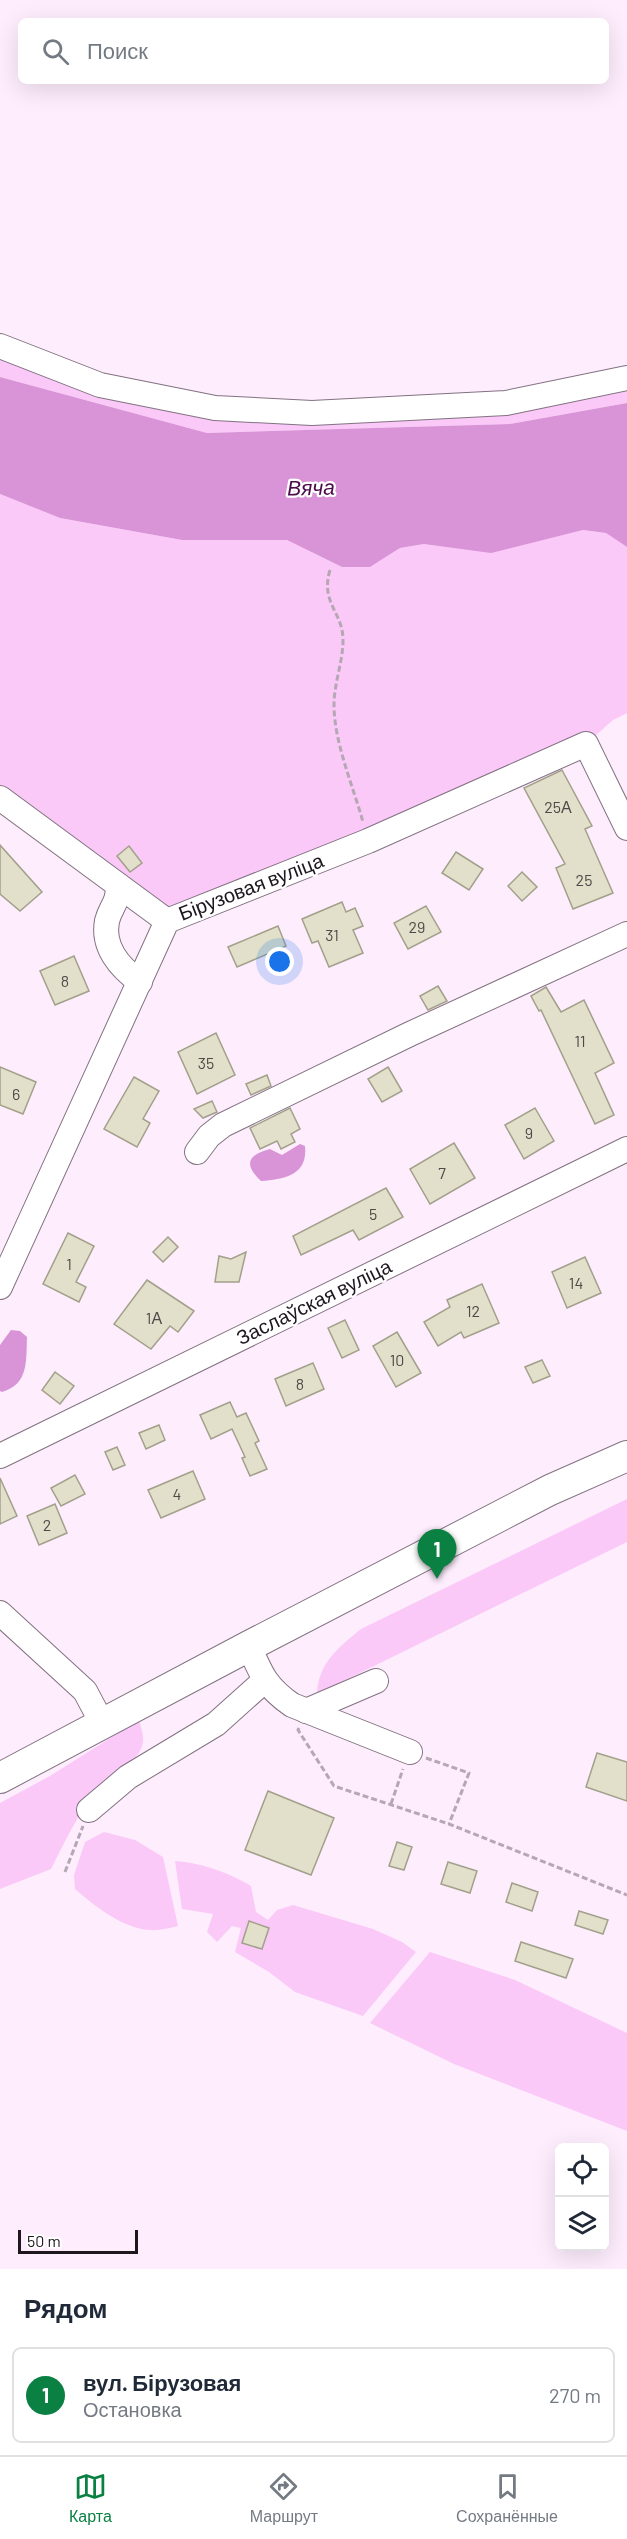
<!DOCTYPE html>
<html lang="ru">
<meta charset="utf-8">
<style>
:root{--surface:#fff;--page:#f2f2f3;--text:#1f2937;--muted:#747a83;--line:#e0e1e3;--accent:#0b8043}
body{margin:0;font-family:Barlow,sans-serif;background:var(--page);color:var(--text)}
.controls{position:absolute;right:18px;bottom:18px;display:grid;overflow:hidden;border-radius:9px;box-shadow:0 6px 24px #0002}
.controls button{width:54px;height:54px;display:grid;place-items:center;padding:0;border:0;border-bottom:2px solid var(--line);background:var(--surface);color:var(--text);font:30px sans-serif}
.scale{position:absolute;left:18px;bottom:15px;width:120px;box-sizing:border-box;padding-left:6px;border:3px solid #1e181e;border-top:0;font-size:16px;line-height:21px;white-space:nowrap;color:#1e181e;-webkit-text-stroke:4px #fff;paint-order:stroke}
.you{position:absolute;left:280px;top:962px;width:21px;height:21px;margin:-15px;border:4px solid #fff;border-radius:50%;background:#1a73e8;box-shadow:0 0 0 9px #1a73e833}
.badge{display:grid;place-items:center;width:39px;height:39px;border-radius:50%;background:var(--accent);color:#fff;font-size:20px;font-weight:700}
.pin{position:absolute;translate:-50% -50px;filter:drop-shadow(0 2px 3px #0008)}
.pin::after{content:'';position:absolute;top:32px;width:21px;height:18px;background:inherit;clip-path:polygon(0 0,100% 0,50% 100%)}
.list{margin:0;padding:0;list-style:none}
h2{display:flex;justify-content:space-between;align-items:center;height:78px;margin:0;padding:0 24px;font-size:26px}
h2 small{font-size:20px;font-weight:400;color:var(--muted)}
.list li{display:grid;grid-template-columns:39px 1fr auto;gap:18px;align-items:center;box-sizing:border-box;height:96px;margin:0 12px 12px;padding:0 12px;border:2px solid var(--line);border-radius:9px}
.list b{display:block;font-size:22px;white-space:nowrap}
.list p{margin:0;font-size:20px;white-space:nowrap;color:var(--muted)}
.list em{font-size:20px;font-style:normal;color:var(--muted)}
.icon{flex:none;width:33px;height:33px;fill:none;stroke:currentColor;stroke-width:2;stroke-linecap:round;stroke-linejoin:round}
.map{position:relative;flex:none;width:627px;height:2269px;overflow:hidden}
.search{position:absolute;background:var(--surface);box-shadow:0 6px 24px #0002;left:18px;right:18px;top:18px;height:66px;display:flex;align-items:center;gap:15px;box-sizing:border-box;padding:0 21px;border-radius:9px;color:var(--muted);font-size:22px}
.sheet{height:186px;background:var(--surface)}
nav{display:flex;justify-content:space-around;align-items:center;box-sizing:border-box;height:84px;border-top:2px solid var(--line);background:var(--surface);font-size:16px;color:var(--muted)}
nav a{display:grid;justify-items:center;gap:3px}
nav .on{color:var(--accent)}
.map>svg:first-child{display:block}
.green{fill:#fac9f8}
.water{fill:#d993d7}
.building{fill:#e2e0ca;stroke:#a2a08b;stroke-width:1.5}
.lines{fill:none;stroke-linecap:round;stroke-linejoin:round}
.minor-casing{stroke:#827281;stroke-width:26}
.major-casing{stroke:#827281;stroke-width:32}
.path{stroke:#b5a7b4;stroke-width:3;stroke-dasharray:6 3;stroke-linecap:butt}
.minor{stroke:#fff;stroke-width:24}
.major{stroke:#fff;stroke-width:30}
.labels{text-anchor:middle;stroke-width:4.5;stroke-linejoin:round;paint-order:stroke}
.number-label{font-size:16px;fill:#4f4a49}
.street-label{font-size:20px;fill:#1e181e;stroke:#fff}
.water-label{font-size:21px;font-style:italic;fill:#4b0c4c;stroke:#fff}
</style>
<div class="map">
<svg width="627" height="2269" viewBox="0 0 627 2269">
<rect width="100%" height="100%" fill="#feedfd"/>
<g class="green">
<polygon points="0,346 100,385 312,413 627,379 627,403 510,424 207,433 0,377"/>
<polygon points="0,494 60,518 182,540 287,540 342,567 370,567 400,548 424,544 491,552 583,530 606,533 627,547 627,713 613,720 586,744 167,921 0,798"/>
<path d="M627,1499V1542L317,1694C318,1663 339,1647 361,1629Z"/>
<path d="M139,1720C142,1731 146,1740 140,1751C131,1768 111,1775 99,1789C78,1812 65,1842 51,1869L0,1889V1803L50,1776Z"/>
<path d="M104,1832L135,1840L163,1857L178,1926C169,1928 159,1931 150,1930C122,1928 96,1907 75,1889L74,1875L85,1842Z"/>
<path d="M175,1861C201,1863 228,1872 251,1886L256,1912L268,1920L277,1910L293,1905L373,1929L402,1942L416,1952L363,2016L295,1992L269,1972L235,1952L241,1928L232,1926L217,1942L207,1932L213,1914L182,1909Z"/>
<polygon points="430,1952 515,1980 627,2033 627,2131 454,2064 370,2023"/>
</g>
<g class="water">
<polygon points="0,377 207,433 510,424 627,403 627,547 606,533 583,530 491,553 424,544 400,548 370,567 342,567 287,540 182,540 60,518 0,494"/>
<path d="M300,1144L305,1146C308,1175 285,1179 261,1181C243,1164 248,1155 270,1149L282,1155Z"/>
<path d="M11,1330L20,1331L27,1337C26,1361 29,1384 2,1392L0,1391V1345Z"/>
</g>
<g class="building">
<polygon points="562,770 592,826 585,829 613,893 573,909 556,868 565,864 524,788"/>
<polygon points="0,845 42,892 20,911 0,894"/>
<polygon points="129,846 142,863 130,872 117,856"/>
<polygon points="456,852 483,869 469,890 442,873"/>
<polygon points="522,872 537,887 522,901 508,886"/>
<polygon points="342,902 346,912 355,908 363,926 353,930 363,953 329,967 318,941 312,943 302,919"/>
<polygon points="426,906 441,932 408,949 394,923"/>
<polygon points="278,926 286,946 237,967 228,947"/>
<polygon points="74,956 89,991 55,1005 40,971"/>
<polygon points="438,986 447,1001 428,1010 420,996"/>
<polygon points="546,987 561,1012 584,1000 614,1063 595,1073 614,1115 595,1124 541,1010 539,1011 531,996"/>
<polygon points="216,1033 235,1075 197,1094 178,1052"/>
<polygon points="0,1067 36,1082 23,1114 0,1105"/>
<polygon points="388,1067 402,1091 382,1102 368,1079"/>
<polygon points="267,1075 271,1086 251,1095 246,1084"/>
<polygon points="134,1077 159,1091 143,1119 150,1123 137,1147 104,1129"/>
<polygon points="212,1101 217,1112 203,1118 194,1109"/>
<polygon points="290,1108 300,1129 291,1134 295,1142 281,1149 277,1141 260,1149 250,1128"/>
<polygon points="535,1108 554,1141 524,1159 505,1125"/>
<polygon points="454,1143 475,1178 430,1204 410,1169"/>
<polygon points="386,1188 403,1217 359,1240 353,1230 301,1255 293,1236"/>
<polygon points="68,1233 94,1246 76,1282 86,1287 79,1302 43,1284"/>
<polygon points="168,1237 178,1247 163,1262 153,1252"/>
<polygon points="246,1252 239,1282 215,1282 219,1256 231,1259"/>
<polygon points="585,1257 601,1293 567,1308 552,1272"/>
<polygon points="147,1280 194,1311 178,1332 170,1326 151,1349 114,1324"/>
<polygon points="482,1284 499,1323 464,1338 461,1332 438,1346 424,1322 450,1307 447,1300"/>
<polygon points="345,1320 359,1350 342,1358 328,1328"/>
<polygon points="397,1332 421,1373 396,1387 373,1346"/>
<polygon points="542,1360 550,1376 533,1383 525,1367"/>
<polygon points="313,1363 324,1389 286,1406 275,1379"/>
<polygon points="55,1372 74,1386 60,1404 42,1390"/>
<polygon points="230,1402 237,1417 246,1413 259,1441 255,1443 267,1469 250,1476 242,1458 245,1457 232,1429 211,1439 200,1415"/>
<polygon points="159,1425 165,1440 146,1449 139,1433"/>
<polygon points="117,1447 125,1465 113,1470 105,1452"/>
<polygon points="193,1471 205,1499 161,1518 148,1490"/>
<polygon points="75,1475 85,1494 61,1506 51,1488"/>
<polygon points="0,1478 17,1516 0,1524"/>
<polygon points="55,1504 67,1533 39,1545 27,1516"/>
<polygon points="597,1753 627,1762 627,1801 586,1787"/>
<polygon points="268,1791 334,1818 311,1875 245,1850"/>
<polygon points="397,1842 412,1847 404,1870 389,1866"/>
<polygon points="448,1862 477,1871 470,1893 441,1884"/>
<polygon points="512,1883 538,1892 532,1911 506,1902"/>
<polygon points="579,1911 608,1920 603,1934 575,1925"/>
<polygon points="249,1921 269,1928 262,1949 242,1943"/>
<polygon points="521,1942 573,1959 566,1978 515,1961"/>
</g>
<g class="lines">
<g class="minor-casing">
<g id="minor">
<polyline points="0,346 100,385 215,408 312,413 506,403 627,378"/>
<polyline points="0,798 167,921"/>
<path d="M118,885C118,905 111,905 107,921C102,947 120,968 140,982"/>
<polyline points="197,1152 209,1136 223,1125 410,1034 627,934"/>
<polyline points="0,1287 167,921 368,841 586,744 627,828"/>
<polyline points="0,1456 627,1149"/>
<polyline points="0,1613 85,1691 102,1723"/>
<path d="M249,1646C261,1674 266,1687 292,1705L410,1752"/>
<polyline points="306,1711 376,1681"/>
<polyline points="89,1810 128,1777 216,1724 264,1681"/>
</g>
</g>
<g class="major-casing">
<polyline id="major" points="0,1778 249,1646 550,1490 627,1456"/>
</g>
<g class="path">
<path d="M330,570C320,603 343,612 343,640C343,662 334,683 334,705C334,742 353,786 363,822"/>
<polyline points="299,1728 298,1730 334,1786 449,1824 627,1895"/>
<polyline points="426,1758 469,1773 449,1824"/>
<polyline points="391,1804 403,1769"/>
<polyline points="65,1872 83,1826"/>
</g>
<use href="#minor" class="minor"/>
<use href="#major" class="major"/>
</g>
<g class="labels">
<g class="number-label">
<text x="558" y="813">25А</text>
<text x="584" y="886">25</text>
<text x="417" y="933">29</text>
<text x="332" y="941">31</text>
<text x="65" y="987">8</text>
<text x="580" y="1047">11</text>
<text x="206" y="1069">35</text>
<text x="16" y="1100">6</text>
<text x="529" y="1139">9</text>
<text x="442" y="1179">7</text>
<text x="373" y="1220">5</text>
<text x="69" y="1270">1</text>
<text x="576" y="1289">14</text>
<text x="473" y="1317">12</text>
<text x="154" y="1324">1А</text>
<text x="397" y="1366">10</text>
<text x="300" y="1390">8</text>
<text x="177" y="1500">4</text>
<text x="47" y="1531">2</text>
</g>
<g class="street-label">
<text transform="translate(251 887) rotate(-21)" y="7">Бірузовая вуліца</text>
<text transform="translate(314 1302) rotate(-26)" y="7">Заслаўская вуліца</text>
</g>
<g class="water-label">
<text transform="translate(311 488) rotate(-1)" y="7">Вяча</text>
</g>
</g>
</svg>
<div class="controls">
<button><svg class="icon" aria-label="locate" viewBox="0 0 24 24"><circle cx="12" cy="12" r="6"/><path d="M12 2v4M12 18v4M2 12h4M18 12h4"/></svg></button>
<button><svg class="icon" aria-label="layers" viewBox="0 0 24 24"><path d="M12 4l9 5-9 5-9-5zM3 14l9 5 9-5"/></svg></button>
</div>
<div class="scale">50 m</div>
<div class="you"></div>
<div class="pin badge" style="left:437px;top:1579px">1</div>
<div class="search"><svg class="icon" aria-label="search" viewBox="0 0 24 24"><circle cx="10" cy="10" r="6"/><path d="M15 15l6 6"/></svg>Поиск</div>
</div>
<section class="sheet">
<h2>Рядом<small></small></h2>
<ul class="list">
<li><span class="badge">1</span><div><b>вул. Бірузовая</b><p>Остановка</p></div><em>270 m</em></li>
</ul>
</section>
<nav>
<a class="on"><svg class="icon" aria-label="map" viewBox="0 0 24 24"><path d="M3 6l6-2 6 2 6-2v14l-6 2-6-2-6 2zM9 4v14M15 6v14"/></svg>Карта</a>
<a><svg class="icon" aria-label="directions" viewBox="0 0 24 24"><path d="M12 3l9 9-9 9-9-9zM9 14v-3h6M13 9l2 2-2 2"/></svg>Маршрут</a>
<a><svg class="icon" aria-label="saved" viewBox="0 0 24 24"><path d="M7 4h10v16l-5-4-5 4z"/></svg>Сохранённые</a>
</nav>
